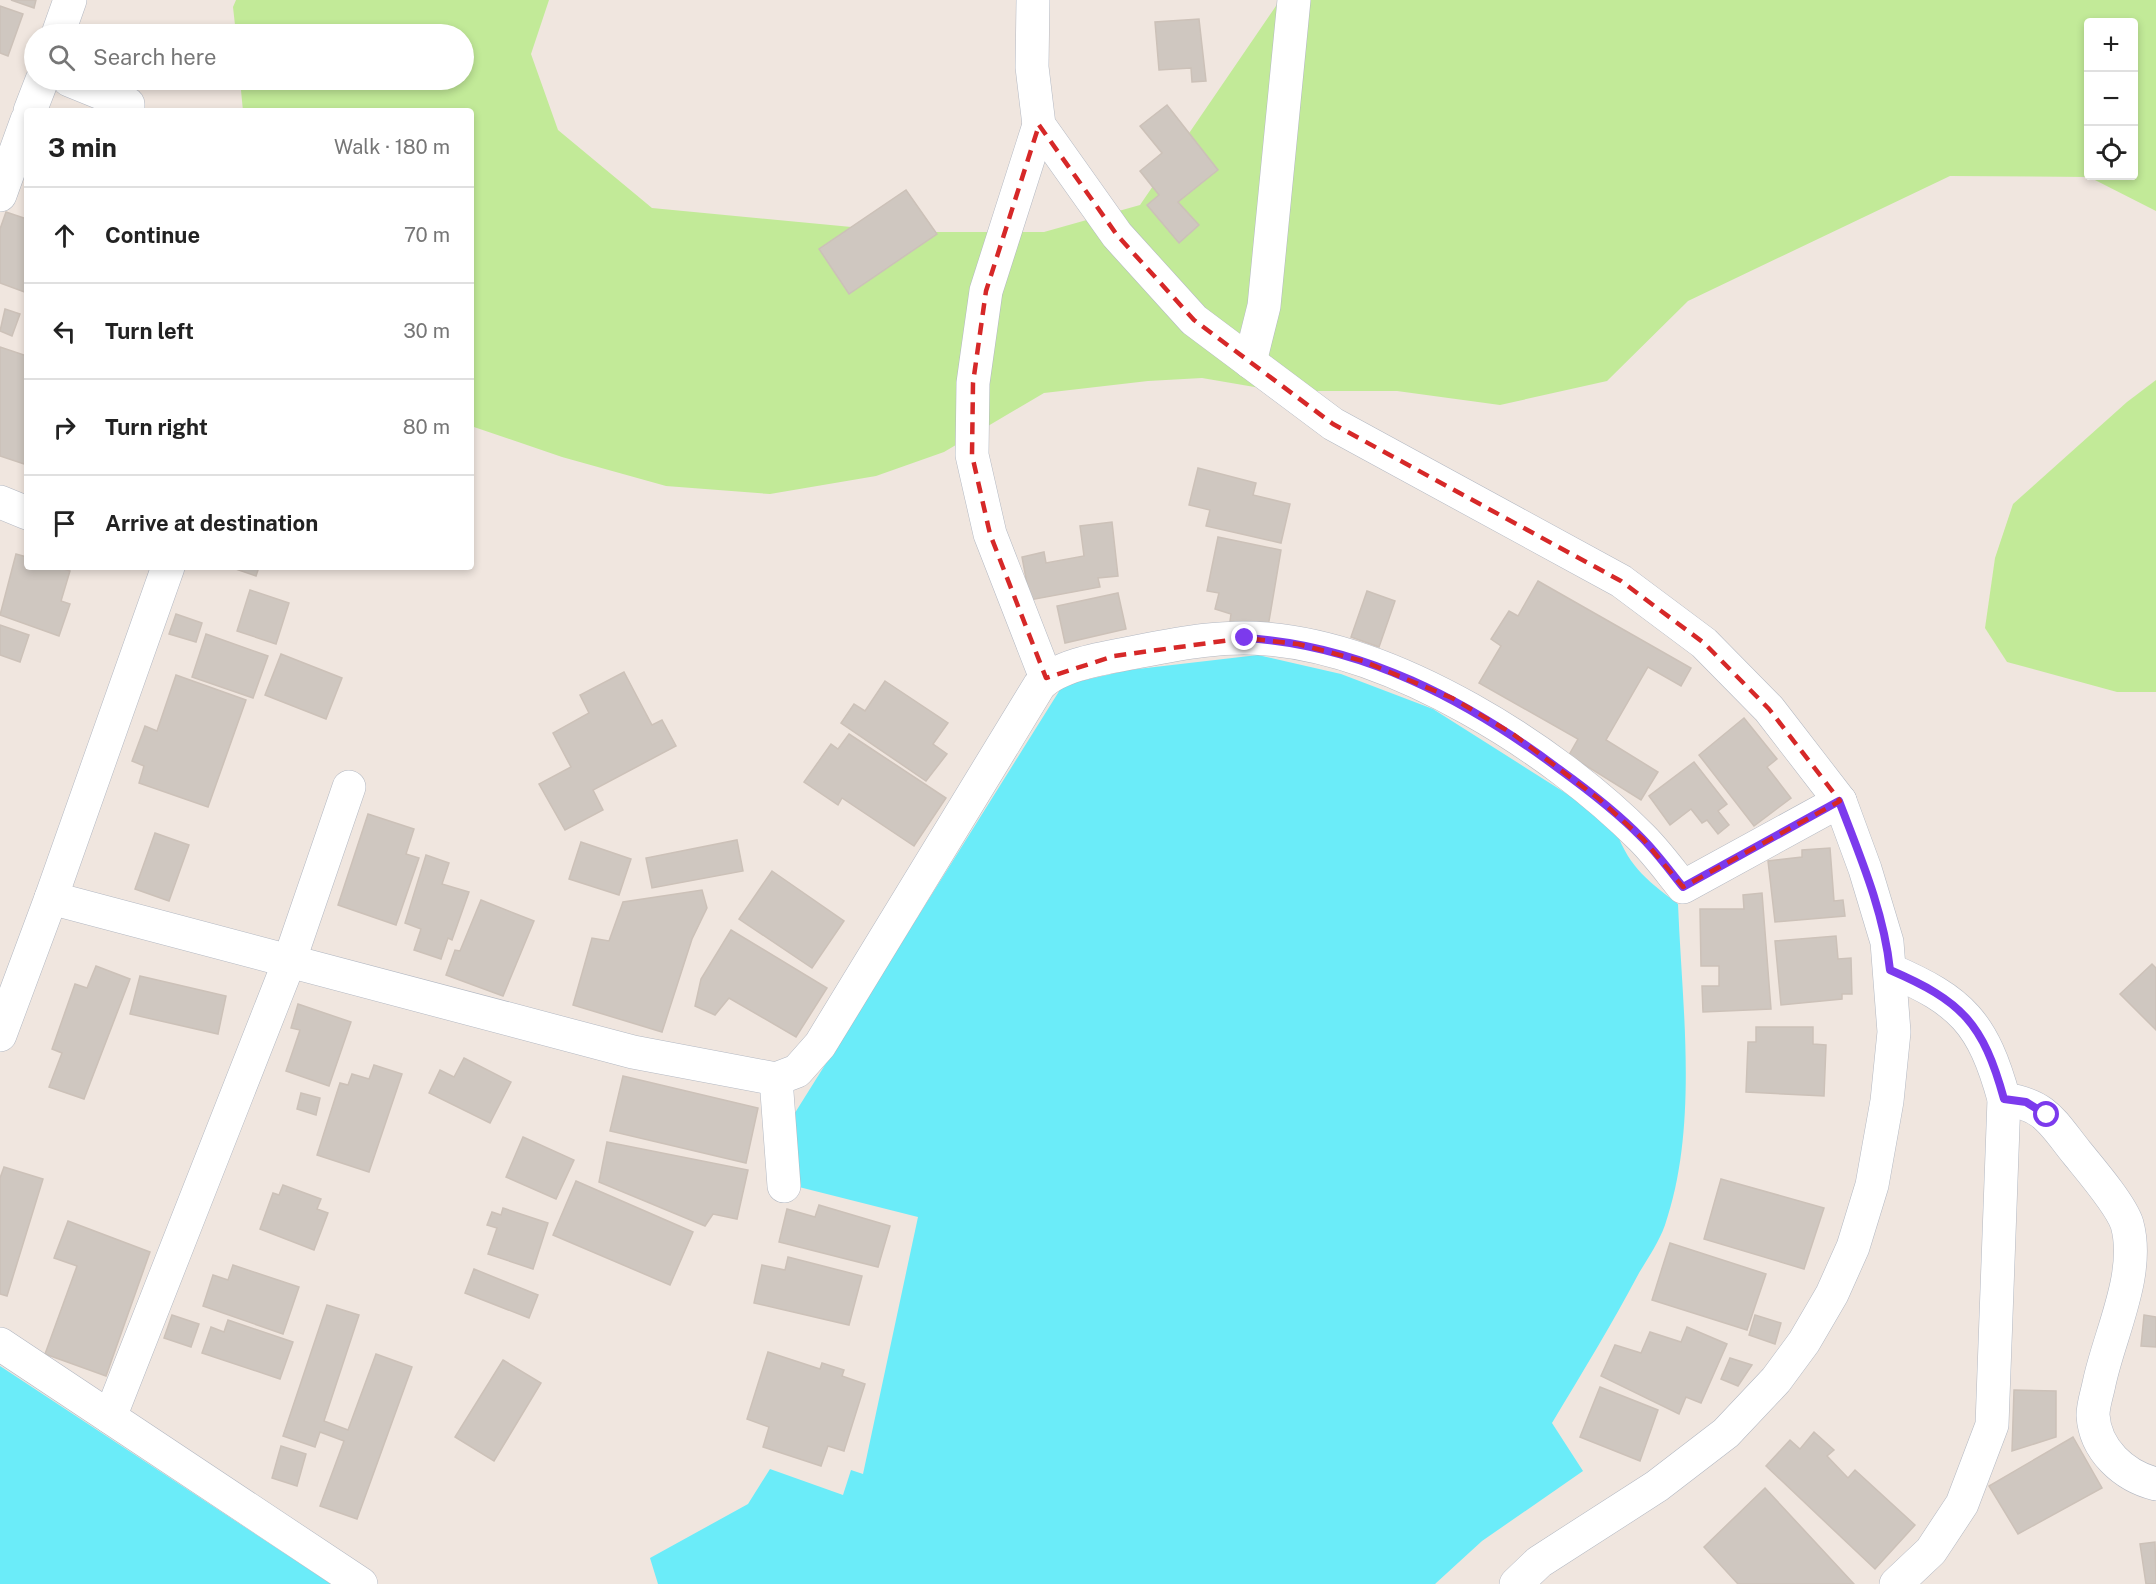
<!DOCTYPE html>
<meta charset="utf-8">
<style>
:root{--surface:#fff;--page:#f6f6f6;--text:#222;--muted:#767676;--line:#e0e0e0}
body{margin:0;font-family:"Public Sans",sans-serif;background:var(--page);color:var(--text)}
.controls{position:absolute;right:18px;top:18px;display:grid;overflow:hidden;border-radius:6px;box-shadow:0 3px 9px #0003}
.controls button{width:54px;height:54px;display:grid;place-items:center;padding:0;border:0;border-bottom:2px solid var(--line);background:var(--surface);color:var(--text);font:30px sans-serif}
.stop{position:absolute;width:18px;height:18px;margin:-14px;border:4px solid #7c3aed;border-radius:50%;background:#fff}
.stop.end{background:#7c3aed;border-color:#fff;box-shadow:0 2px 6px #0008}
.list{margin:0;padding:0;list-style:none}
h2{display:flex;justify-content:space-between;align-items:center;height:78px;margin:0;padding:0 24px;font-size:26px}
h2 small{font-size:20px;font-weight:400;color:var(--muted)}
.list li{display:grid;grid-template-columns:39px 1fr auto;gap:18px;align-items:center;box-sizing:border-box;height:96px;padding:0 24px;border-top:2px solid var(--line)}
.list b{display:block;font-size:22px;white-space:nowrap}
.list em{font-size:20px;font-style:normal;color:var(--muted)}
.icon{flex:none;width:33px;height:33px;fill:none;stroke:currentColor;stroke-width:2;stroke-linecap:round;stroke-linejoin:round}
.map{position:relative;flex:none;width:2156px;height:1584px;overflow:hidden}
.search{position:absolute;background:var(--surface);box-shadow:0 3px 9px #0003;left:24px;top:24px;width:450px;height:66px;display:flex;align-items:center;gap:15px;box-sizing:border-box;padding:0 21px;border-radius:33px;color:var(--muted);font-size:22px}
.panel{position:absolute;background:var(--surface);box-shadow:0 3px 9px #0003;left:24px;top:108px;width:450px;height:462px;border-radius:6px}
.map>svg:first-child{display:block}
.green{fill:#c2ea98;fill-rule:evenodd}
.water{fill:#6becf9}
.building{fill:#cfc7c0;stroke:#ccc1b8;stroke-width:1.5}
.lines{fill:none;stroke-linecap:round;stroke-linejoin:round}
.street-casing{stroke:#b3b8c2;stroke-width:34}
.secondary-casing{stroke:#b3b8c2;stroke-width:34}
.street{stroke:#fff;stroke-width:33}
.secondary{stroke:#fff;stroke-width:33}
.route{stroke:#7c3aed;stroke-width:8}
.marked{fill:none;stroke:#d62828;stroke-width:4.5;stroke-dasharray:12 8;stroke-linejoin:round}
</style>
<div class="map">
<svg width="2156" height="1584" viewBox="0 0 2156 1584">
<rect width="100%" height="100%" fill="#f0e6df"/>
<g class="green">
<path d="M236,0H549L531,54L558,130L652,208L904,232H1044L1140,205L1280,0H2156V211L2089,177L1950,176L1688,301L1607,381L1500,405L1397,391H1278L1202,378L1148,381L1044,393L944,452L876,476L770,494L666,486L562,457L471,426V111H243L240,80H464V34H236L233,7ZM2088,22H2134V176H2088Z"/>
<polygon points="2156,380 2156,692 2117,692 2007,662 1985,628 1995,558 2013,504 2127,402"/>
</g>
<g class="water">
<path d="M1258,655L1341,674L1433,709L1613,823C1628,866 1643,877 1678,904C1682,1007 1699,1126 1665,1225C1659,1242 1648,1258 1639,1273C1612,1324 1582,1373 1552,1423L1583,1471L1482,1541L1435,1584H658L650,1558L748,1504L770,1469L843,1495L851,1470L863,1474L918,1217L799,1187L793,1116L1063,685L1129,670Z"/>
<polygon points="0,1366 331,1584 0,1584"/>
</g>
<g class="building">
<polygon points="11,0 36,0 34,8"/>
<polygon points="0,6 23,14 8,56 0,53"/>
<polygon points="1199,19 1206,81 1192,82 1191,68 1159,70 1155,22"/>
<polygon points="1167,105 1218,170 1178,202 1199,225 1179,243 1147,205 1159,195 1140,171 1162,153 1140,126"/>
<polygon points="906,190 937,234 849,294 819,249"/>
<polygon points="6,212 27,219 27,293 0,283 0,229"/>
<polygon points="5,309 20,314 12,336 0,331"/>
<polygon points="0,347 27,356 27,465 0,456"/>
<polygon points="1198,468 1256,483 1253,495 1290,504 1281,543 1206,526 1210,510 1189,505"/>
<polygon points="1112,522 1118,576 1098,578 1100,587 1030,600 1022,557 1044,552 1046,563 1084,556 1080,526"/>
<polygon points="1218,537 1281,550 1268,627 1230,621 1231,614 1215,609 1219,593 1207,591"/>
<polygon points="16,554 27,557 27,567 58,567 70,571 61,601 70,604 59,636 0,615"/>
<polygon points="230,567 259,567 256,576"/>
<polygon points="1538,581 1691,668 1681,686 1648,667 1606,740 1658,772 1641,800 1569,755 1578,739 1479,683 1501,646 1491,639 1509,611 1518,616"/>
<polygon points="250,590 289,603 276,644 237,631"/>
<polygon points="1367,591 1395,601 1379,647 1351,637"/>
<polygon points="1118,593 1126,629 1065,643 1057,606"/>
<polygon points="176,614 202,623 196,642 169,634"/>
<polygon points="0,625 29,635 20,662 0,655"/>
<polygon points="206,634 268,656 253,698 192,677"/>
<polygon points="281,654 342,678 326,719 265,695"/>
<polygon points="624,672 652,725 662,720 676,746 593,790 603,810 565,830 539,784 571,767 553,733 589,713 580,695"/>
<polygon points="176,675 246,700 208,807 139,783 144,766 132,761 145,726 157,731"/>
<polygon points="885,681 948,723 933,744 947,754 926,781 841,723 854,704 865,711"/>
<polygon points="1744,718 1777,759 1767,767 1791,798 1754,826 1699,755"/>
<polygon points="849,734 946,798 914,846 842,798 838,805 804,782 831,744 838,749"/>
<polygon points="1694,762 1727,804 1718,811 1729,825 1718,834 1707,820 1702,823 1691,809 1670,825 1649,796"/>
<polygon points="368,814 414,829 406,854 419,858 396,925 338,905"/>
<polygon points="155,833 189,845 169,901 135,889"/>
<polygon points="737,840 743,871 652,888 646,858"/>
<polygon points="581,842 631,859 619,895 569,879"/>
<polygon points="1830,848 1834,901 1843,900 1845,916 1775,922 1768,861 1802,857 1802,850"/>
<polygon points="426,855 449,863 442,884 469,892 452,940 448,938 441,959 414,950 421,929 405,923"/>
<polygon points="772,871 844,921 812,968 739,919"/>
<polygon points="702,890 707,908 692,939 662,1032 573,1005 592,938 609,941 623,902"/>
<polygon points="1762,893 1771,1009 1703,1012 1702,986 1719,986 1719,966 1701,966 1700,909 1744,909 1743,895"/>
<polygon points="481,900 534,921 503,996 446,975 455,950 460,951"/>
<polygon points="731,930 827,988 796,1037 729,998 715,1015 695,1006 701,979"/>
<polygon points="1836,936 1838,959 1851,958 1852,994 1842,994 1842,999 1781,1005 1775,941"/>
<polygon points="2152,964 2156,968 2156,1030 2120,994"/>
<polygon points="96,966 130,979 84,1099 49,1087 62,1053 52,1049 75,984 87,988"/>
<polygon points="140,976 226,996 218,1034 130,1014"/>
<polygon points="298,1004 351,1022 329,1086 286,1071 300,1030 291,1028"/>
<polygon points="1756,1027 1813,1027 1813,1044 1826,1045 1824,1096 1746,1092 1748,1042 1756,1042"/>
<polygon points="464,1058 511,1082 490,1123 429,1093 440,1070 454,1077"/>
<polygon points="374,1065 402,1074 369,1172 317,1155 340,1083 348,1085 352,1074 369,1079"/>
<polygon points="623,1076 758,1108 746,1163 610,1131"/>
<polygon points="301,1093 320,1098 316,1115 297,1109"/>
<polygon points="523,1137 574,1160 556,1199 506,1177"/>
<polygon points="607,1142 748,1170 737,1219 713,1214 705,1226 599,1182"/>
<polygon points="4,1167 43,1179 7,1296 0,1294 0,1178"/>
<polygon points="1721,1179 1824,1208 1804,1269 1704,1239"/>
<polygon points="576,1181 693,1232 670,1285 553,1235"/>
<polygon points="283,1185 321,1199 317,1209 328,1213 314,1250 260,1229 273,1193 279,1195"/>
<polygon points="819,1205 890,1226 878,1267 779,1242 787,1209 815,1217"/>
<polygon points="503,1208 548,1223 533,1269 488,1254 497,1228 487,1225 492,1212 501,1215"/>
<polygon points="68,1221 150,1252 106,1376 45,1354 77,1266 54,1258"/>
<polygon points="1670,1243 1766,1274 1747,1330 1652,1300"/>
<polygon points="788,1257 862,1276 849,1325 754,1303 762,1265 785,1270"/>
<polygon points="233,1265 299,1287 283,1334 203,1306 213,1275 228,1280"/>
<polygon points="474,1269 538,1295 529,1318 465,1293"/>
<polygon points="327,1305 359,1315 324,1421 348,1430 376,1354 412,1367 357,1519 320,1506 344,1441 320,1432 315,1447 283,1436"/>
<polygon points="172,1315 199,1324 191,1347 164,1338"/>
<polygon points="1755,1315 1781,1323 1775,1344 1749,1335"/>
<polygon points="2144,1315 2156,1317 2156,1347 2141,1346"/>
<polygon points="228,1320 293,1342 280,1379 202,1353 211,1327 224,1332"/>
<polygon points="1687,1327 1727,1344 1701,1403 1686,1397 1679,1414 1601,1376 1615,1345 1641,1353 1650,1332 1681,1342"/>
<polygon points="768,1352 820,1369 822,1363 844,1370 842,1376 865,1384 844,1451 828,1446 821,1466 763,1447 769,1427 747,1419"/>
<polygon points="1730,1358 1752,1365 1738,1386 1721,1379"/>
<polygon points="503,1360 541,1383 494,1461 455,1437"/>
<polygon points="1600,1387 1658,1410 1640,1461 1580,1437"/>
<polygon points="2014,1390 2056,1391 2056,1437 2012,1451"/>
<polygon points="1814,1432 1834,1450 1827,1456 1848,1478 1855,1470 1915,1525 1875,1569 1766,1466 1790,1440 1800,1449"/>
<polygon points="2073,1437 2102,1488 2018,1534 1989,1486"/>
<polygon points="281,1446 306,1454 297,1486 272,1478"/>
<polygon points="1765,1488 1854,1584 1738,1584 1704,1547"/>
<polygon points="2155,1542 2156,1584 2146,1584 2140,1544"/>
</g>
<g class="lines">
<g class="street-casing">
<g id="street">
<polyline points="58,34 70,0"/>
<polyline points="69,80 128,104 128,111"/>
<polyline points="30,111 42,80"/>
<polyline points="1039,125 986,291 973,383 972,455 990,534 1046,678"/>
<polyline points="0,195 27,120"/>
<polyline points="1250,362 1264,306 1294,0"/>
<polyline points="0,502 27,513"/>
<path d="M51,898L633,1052L776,1079L797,1071L820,1045L1039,686C1059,663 1112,657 1141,651C1182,643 1224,635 1267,639C1396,650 1553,748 1642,838C1657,853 1670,871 1683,887L1840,801"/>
<path d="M1890,970C1962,1001 1983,1023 2004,1099L1992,1425L1962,1504L1931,1551L1896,1584"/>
<polyline points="0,1035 51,898 168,567"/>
<polyline points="776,1079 784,1186"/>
<path d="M2004,1099C2046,1105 2052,1122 2077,1153C2090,1169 2121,1205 2127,1224C2141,1274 2109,1335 2099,1384C2097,1394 2093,1405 2093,1415C2095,1450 2124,1476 2156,1484"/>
<polyline points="0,1344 361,1584"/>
<polyline points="110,1417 289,962 349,787"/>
</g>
</g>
<g class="secondary-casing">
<polyline id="secondary" points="1033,0 1032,67 1039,125 1117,235 1194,320 1333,424 1621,581 1704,643 1769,709 1840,801 1865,869 1887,942 1894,1032 1887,1101 1872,1185 1853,1247 1832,1294 1804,1342 1776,1380 1726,1433 1657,1486 1539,1562 1516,1584"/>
</g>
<use href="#street" class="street"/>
<use href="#secondary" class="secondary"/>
</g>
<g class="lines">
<path class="route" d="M1245,638C1362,645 1467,700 1559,769C1588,790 1617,812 1642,838C1657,853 1670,871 1683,887L1839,801C1860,856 1884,912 1890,970C1962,1001 1983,1023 2004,1099L2026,1102L2047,1115"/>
</g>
<path class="marked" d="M1039,125L1117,235L1194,320L1333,424L1621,581L1704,643L1769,709L1840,801L1683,887L1643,839L1599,799L1513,734L1452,698L1363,661L1298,644L1245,638L1114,656L1046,678L990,534L972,455L973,383L986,291Z"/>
</svg>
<div class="controls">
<button>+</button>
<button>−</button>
<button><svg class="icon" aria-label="locate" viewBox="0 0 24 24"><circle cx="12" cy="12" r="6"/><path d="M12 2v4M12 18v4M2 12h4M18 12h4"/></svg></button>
</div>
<div class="stop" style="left:2047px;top:1115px"></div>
<div class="stop end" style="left:1245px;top:638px"></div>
<div class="search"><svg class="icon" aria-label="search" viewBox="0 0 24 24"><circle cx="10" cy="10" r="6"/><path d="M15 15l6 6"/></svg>Search here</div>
<section class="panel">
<h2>3 min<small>Walk · 180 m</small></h2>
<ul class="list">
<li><svg class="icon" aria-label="ahead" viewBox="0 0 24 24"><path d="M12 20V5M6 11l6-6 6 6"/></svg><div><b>Continue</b></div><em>70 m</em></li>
<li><svg class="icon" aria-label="left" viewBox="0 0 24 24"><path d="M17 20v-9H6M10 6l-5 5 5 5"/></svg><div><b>Turn left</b></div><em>30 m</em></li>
<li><svg class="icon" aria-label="right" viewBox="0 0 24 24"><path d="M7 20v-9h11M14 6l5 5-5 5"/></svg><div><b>Turn right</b></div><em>80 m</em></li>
<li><svg class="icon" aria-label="arrive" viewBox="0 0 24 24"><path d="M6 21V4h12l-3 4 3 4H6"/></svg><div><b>Arrive at destination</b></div></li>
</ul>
</section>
</div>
